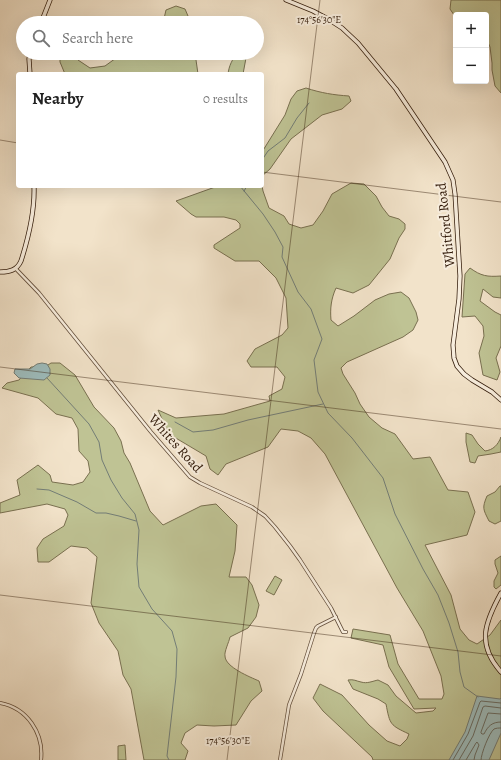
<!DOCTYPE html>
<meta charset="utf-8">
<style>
:root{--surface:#fff;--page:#f2f2f2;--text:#222;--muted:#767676;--line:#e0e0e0}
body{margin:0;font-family:Alegreya,serif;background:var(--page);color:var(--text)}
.controls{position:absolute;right:12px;top:12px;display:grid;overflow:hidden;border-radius:4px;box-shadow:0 4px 16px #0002}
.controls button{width:36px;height:36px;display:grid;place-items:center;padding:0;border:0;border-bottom:1px solid var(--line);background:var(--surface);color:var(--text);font:20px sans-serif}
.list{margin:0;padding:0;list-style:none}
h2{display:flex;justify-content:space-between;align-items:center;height:52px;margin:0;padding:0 16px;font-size:17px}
h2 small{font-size:13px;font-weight:400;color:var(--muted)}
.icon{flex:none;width:22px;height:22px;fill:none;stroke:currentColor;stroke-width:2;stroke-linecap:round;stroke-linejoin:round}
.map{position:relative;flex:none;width:501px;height:760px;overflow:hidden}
.search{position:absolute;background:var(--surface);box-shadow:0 4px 16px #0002;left:16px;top:16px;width:248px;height:44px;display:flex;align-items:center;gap:10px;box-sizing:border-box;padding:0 14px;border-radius:22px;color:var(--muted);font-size:15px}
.panel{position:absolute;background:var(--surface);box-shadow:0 4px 16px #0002;left:16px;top:72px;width:248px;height:116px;border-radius:4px}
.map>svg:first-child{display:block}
.green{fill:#bfc394;stroke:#797050}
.water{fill:#9dbdbe;stroke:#737d76}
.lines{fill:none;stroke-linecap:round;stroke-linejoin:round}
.shore{stroke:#686c64;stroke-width:1}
.stream{stroke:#737d76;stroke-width:1}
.street-casing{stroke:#634e3b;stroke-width:4}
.secondary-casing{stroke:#331c0b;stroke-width:5}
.street{stroke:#f7eddd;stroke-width:2.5}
.secondary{stroke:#f7eddd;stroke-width:3.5}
.ticks{fill:none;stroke:#331c0b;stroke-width:1;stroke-opacity:0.45}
.labels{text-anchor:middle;stroke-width:4;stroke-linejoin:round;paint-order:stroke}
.street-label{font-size:14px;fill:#331c0b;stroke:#f7eddd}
.ticks-label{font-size:10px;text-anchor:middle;fill:#331c0b;stroke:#f7eddd;stroke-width:4;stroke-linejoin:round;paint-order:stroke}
</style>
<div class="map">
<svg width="501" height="760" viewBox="0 0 501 760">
<rect width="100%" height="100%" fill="#f2e3ca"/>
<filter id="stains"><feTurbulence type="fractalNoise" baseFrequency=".005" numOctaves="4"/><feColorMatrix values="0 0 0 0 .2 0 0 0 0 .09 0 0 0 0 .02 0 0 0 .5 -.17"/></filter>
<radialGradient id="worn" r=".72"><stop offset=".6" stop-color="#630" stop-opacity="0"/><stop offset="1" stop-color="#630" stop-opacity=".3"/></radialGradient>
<g class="green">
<polygon points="451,0 501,0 501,93 495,86 492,70 492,63 490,47 486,38 486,15 456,15 456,18 450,9"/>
<polygon points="176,6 185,9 191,23 163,23 166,10"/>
<polygon points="60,53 74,53 78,60 90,68 105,66 123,53 139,53 146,57 161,56 161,53 195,53 198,74 65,74 60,62"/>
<path d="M238,53H243L246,58L243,74H228C229,66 232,59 238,53Z"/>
<path d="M306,88C321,93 334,95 349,96L351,101L342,109L322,115L291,139L270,169L262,176V152L285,115L291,99L297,91Z"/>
<path d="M351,183L364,184L376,196L382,207L389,216L399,219L405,224V229L399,238L390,259L369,285L353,293L336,288C331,299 330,309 331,320L338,326L354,316L375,300L389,294L401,292L409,298L416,312L418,320L413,330L403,337L347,362L341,368L343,374L355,393L360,404L369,417L382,428L395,434L413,459L430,457L448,490L468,492L475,512L467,535L425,545L451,595L460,629L469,640L477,644L490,635L501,620V760H373L372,757L323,711L313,698L320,684L342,695L369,725L387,741L400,746L407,739L409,734C390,725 390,725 386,704L378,699L353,689L348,680C354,679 356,681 361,682C367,684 373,681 378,680L388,685L396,696L416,713L433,711L436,708L414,709L389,667L383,645L351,638L353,629L390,635L398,664L419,699H442L444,694L441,676L423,631L397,588L325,454L311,438L298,431L281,429L268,447L226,464L218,475L210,469L206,456L169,434L158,410L176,418L224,414L270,401L269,396L282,389L285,377L277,367H251L247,361L255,349L282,335L288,328L286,298L276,278L259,261H235L214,248V245L240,228V224L236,220L224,217H196L191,214L176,201L218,186H262L263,191L269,208L284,216L289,224L301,228L313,225L323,211L332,194Z"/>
<path d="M470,268C481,276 487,277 501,276V298L493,297L483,289L480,301L495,312L501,315V346L496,358L500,372L497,380L483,375L479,353L484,336L483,326L475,316L462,317L465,274Z"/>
<path d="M51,363H60L75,375L94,407L114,428L121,441L124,453L130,463L150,511L163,525L201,506L216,504L237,525L235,551L229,577H246L252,585L259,605L256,617L248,628L230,637C229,642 224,652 225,656C225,667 250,677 259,681L262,691L251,701L236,725L214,726L197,725L185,733L181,743L188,751L185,760H144L131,689L123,675L118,651L99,623L91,603L97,557L87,548L71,546L49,562H38L37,548L43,539L64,526L68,515L65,509L47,504L0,513V503L20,495L17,480L38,465L50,475L52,482L73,485L83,482L90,472L88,461L79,451L78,429L72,418L56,414L38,398L2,388L7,383L19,380L31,367H45Z"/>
<path d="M466,433L472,435L478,444L485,451C493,450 498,445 501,437V452L491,454L478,456L475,463L470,462L466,442Z"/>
<path d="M500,486H501V521L495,524L489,521C483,509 482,508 487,496L495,492Z"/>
<polygon points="501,556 501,585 496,589 494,587 494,581 498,573 495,564 495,560"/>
<polygon points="275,576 282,580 274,595 266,591"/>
<polygon points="125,745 126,760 118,760 118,746"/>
</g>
<g class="water">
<polygon points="42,363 47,364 50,369 50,375 44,380 19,378 14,373 15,369 30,369 37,364"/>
<polygon points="477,696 500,699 501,698 501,733 489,760 449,760 465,732"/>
</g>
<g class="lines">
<g class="shore">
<path d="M501,714L488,713L481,732V733L482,734H484C488,726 492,722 501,722"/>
<polyline points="453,760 468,734 480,702 481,701 501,703"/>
<polyline points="459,760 473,736 483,707 485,706 501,708"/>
<polyline points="466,760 476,743 477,742 479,745 475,755 474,760"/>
<path d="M481,760C481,754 489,733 494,729C497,728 498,728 501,728"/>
</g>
<g class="stream">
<polyline points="262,160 268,151 285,138 297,118 309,103"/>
<polyline points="240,186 263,214 275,232 283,247 282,257 298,292 311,309 322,339 314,360 318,392 328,413 352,438 383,478 395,514 423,569 438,595 449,623 458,652 460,672 464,687 478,697"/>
<polyline points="244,191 247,186"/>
<polyline points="47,378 89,424 99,442 102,460 111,480 122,498 135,514 139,530 137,564 139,587 152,609 172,631 177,649 176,677 167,756 169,760"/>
<polyline points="175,422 193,432 213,430 248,420 323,404"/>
<polyline points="37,489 49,490 77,502 96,513 106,513 119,516 136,521"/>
</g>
<g class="street-casing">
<g id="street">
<polyline points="16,269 39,293 151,432 190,477 200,483 252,507 265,516 275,527 290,546 300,560 331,608 343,632 346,632"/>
<path d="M0,703C27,708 44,733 41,760"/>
<polyline points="280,760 289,705 301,674 314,633 316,628 318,626 336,617"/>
</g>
</g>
<g class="secondary-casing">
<g id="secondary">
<polyline points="286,0 313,11 328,19 342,28 358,43 396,89 445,162 453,180 455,194 460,276 459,299 453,345 454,358 457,366 464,374 472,380 492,392 501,400"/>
<polyline points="41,23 50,0"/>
<polyline points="30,74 29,59 30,53"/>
<path d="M0,272C10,272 17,270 21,261C29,236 35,212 34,186"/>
<path d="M501,593C485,622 476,644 501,672"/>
</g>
</g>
<use href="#street" class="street"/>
<use href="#secondary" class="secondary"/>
</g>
<path class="ticks" d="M0,140L18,143M262,172L501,202M0,367L501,429M0,595L501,656M227,760L320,0"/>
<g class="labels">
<g class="street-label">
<text transform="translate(445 225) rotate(-96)" y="5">Whitford Road</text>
<text transform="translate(176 443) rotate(48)" y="5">Whites Road</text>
</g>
</g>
<g class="ticks-label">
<text x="319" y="23">174°56'30"E</text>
<text x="228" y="744">174°56'30"E</text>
</g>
<rect width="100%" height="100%" filter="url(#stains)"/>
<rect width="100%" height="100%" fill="url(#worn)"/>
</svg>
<div class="controls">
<button>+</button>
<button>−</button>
</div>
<div class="search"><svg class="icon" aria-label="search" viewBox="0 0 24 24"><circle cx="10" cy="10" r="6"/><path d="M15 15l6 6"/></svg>Search here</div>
<section class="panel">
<h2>Nearby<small>0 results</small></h2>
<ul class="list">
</ul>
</section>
</div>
